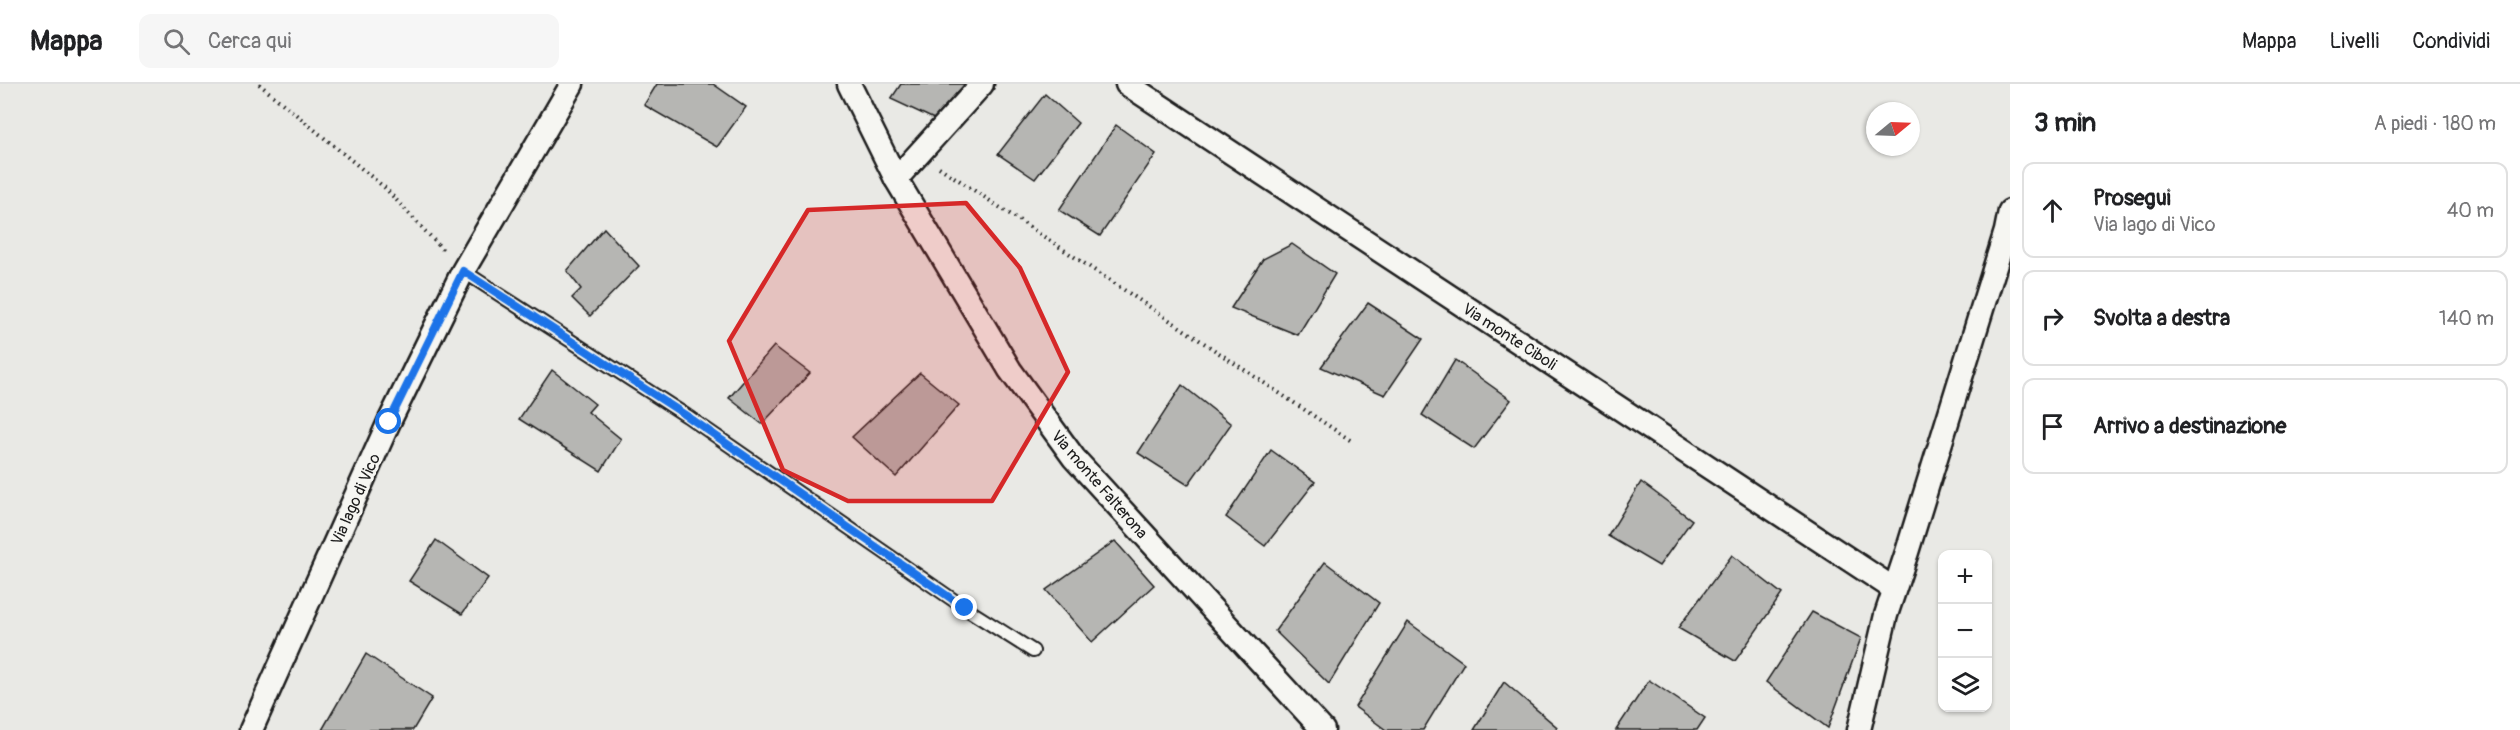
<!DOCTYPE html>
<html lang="it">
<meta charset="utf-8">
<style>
:root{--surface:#fff;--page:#f6f6f6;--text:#202124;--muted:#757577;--line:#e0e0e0}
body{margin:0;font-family:Pangolin,sans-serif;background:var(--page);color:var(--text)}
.controls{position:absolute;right:18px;bottom:18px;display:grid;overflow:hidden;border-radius:12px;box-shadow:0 2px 4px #0004}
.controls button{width:54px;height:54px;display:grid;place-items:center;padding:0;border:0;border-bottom:2px solid var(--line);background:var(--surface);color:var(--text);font:30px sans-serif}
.compass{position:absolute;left:1866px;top:18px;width:54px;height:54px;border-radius:50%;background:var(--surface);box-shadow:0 2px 4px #0004;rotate:71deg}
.stop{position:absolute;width:18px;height:18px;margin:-14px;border:4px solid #1a73e8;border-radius:50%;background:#fff}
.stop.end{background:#1a73e8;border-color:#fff;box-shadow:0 2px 6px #0008}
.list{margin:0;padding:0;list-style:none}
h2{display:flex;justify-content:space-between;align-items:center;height:78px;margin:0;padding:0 24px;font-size:26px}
h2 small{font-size:20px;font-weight:400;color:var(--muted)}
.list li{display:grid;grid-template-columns:39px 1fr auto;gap:18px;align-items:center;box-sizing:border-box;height:96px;margin:0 12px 12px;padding:0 12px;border:2px solid var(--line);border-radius:12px}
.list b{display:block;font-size:22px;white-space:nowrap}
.list p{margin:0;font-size:20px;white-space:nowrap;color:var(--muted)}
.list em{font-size:20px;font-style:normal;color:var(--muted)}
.icon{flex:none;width:33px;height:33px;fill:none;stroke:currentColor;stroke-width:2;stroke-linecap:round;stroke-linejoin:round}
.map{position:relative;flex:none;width:2010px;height:646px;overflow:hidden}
header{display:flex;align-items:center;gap:36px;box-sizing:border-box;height:84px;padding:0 30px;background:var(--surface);border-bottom:2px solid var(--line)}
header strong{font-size:28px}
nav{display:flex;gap:33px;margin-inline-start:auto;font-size:21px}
.search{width:420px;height:54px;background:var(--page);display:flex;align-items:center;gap:15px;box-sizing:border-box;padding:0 21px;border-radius:12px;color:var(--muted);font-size:22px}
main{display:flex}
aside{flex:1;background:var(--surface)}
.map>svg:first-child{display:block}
.building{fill:#b6b6b3;stroke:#1c1c1c;stroke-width:1.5}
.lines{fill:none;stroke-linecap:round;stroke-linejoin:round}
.lane-casing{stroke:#1c1c1c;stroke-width:16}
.street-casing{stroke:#1c1c1c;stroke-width:27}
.path{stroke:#1c1c1c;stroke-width:4;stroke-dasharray:1.5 4.5;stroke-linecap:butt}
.lane{stroke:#f6f6f2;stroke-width:12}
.street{stroke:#f6f6f2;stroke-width:22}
.route{stroke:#1a73e8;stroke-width:8}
.marked{fill:#d62828;fill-opacity:0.2;stroke:#d62828;stroke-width:4.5;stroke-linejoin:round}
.labels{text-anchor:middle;stroke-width:6;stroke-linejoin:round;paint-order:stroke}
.street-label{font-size:16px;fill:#1c1c1c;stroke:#f6f6f2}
</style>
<header>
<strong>Mappa</strong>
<div class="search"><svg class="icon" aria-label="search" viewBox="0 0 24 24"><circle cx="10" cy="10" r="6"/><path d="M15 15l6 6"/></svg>Cerca qui</div>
<nav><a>Mappa</a><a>Livelli</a><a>Condividi</a></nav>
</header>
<main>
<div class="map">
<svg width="2010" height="646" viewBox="0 0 2010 646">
<rect width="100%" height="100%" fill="#e9e9e5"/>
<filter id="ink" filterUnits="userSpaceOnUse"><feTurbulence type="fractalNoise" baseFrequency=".0167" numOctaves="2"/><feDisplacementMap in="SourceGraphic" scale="12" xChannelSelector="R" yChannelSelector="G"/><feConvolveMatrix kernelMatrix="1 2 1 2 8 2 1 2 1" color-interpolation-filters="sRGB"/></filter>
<g filter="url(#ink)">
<g class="building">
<polygon points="657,0 713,0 746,23 717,63 644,21"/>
<polygon points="901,0 969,0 934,35 891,15"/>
<polygon points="1045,10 1078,39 1035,95 998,70"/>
<polygon points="1116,41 1156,70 1100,152 1059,126"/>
<polygon points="604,144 639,182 590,232 572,214 581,205 567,187"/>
<polygon points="1292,160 1335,190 1298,251 1231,224 1263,175"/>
<polygon points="1368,219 1423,255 1385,311 1321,283"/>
<polygon points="774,262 810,289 762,340 729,314"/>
<polygon points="1455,276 1511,316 1474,365 1422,331"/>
<polygon points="552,286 595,320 588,328 621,355 601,387 519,335"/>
<polygon points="920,289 959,321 896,393 852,353"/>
<polygon points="1182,301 1231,340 1188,401 1138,369"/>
<polygon points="1271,366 1315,398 1265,462 1226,433"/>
<polygon points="1641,398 1692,436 1659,482 1608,452"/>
<polygon points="436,456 488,494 462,530 409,497"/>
<polygon points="1115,457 1154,501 1092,558 1046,506"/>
<polygon points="1732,471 1782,510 1735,577 1678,544"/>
<polygon points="1325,478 1379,519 1329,600 1275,547"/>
<polygon points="1812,528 1861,554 1828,644 1766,598"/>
<polygon points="1408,538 1464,579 1423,646 1386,646 1355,623"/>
<polygon points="366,570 432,614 413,646 322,646"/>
<polygon points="1649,596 1705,634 1697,646 1616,646"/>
<polygon points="1504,598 1557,643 1555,646 1474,646"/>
</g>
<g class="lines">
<g class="lane-casing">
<polyline id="lane" points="463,187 687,332 965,524 1033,567"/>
</g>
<g class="street-casing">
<g id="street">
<polyline points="849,0 896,95 1010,286 1074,374 1323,646"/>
<polyline points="1127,0 1894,505"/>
<polyline points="896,95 982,0"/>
<polyline points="251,646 389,338 463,187 572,0"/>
<polyline points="1859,646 1886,531 1907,468 2006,147 2010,127"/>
</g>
</g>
<g class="path">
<polyline points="259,0 385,104 445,168"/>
<polyline points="939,83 1353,358"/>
</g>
<use href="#lane" class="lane"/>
<use href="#street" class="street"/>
</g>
</g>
<g class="lines" filter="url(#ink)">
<polyline class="route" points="389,338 463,187 687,332 965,524"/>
</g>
<path class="marked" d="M966,119L1020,184L1068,288L992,417H848L783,386L729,257L808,126Z"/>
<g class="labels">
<g class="street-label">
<text transform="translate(1510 252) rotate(33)" y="6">Via monte Ciboli</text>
<text transform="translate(1100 400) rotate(49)" y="6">Via monte Falterona</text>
<text transform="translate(355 415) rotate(-66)" y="6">Via lago di Vico</text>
</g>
</g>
</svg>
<div class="controls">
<button>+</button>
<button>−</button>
<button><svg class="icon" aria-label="layers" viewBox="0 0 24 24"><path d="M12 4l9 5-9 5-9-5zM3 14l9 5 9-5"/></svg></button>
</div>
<svg class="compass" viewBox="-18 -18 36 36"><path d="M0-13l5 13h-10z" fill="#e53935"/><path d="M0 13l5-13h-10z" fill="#757577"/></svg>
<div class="stop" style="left:389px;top:338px"></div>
<div class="stop end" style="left:965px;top:524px"></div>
</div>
<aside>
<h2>3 min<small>A piedi · 180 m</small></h2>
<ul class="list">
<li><svg class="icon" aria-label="ahead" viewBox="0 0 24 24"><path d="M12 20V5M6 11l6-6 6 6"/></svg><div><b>Prosegui</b><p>Via lago di Vico</p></div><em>40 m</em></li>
<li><svg class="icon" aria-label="right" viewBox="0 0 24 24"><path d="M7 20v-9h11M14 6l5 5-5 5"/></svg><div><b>Svolta a destra</b></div><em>140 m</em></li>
<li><svg class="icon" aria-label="arrive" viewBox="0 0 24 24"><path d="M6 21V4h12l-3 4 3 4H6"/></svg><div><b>Arrivo a destinazione</b></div></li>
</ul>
</aside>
</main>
